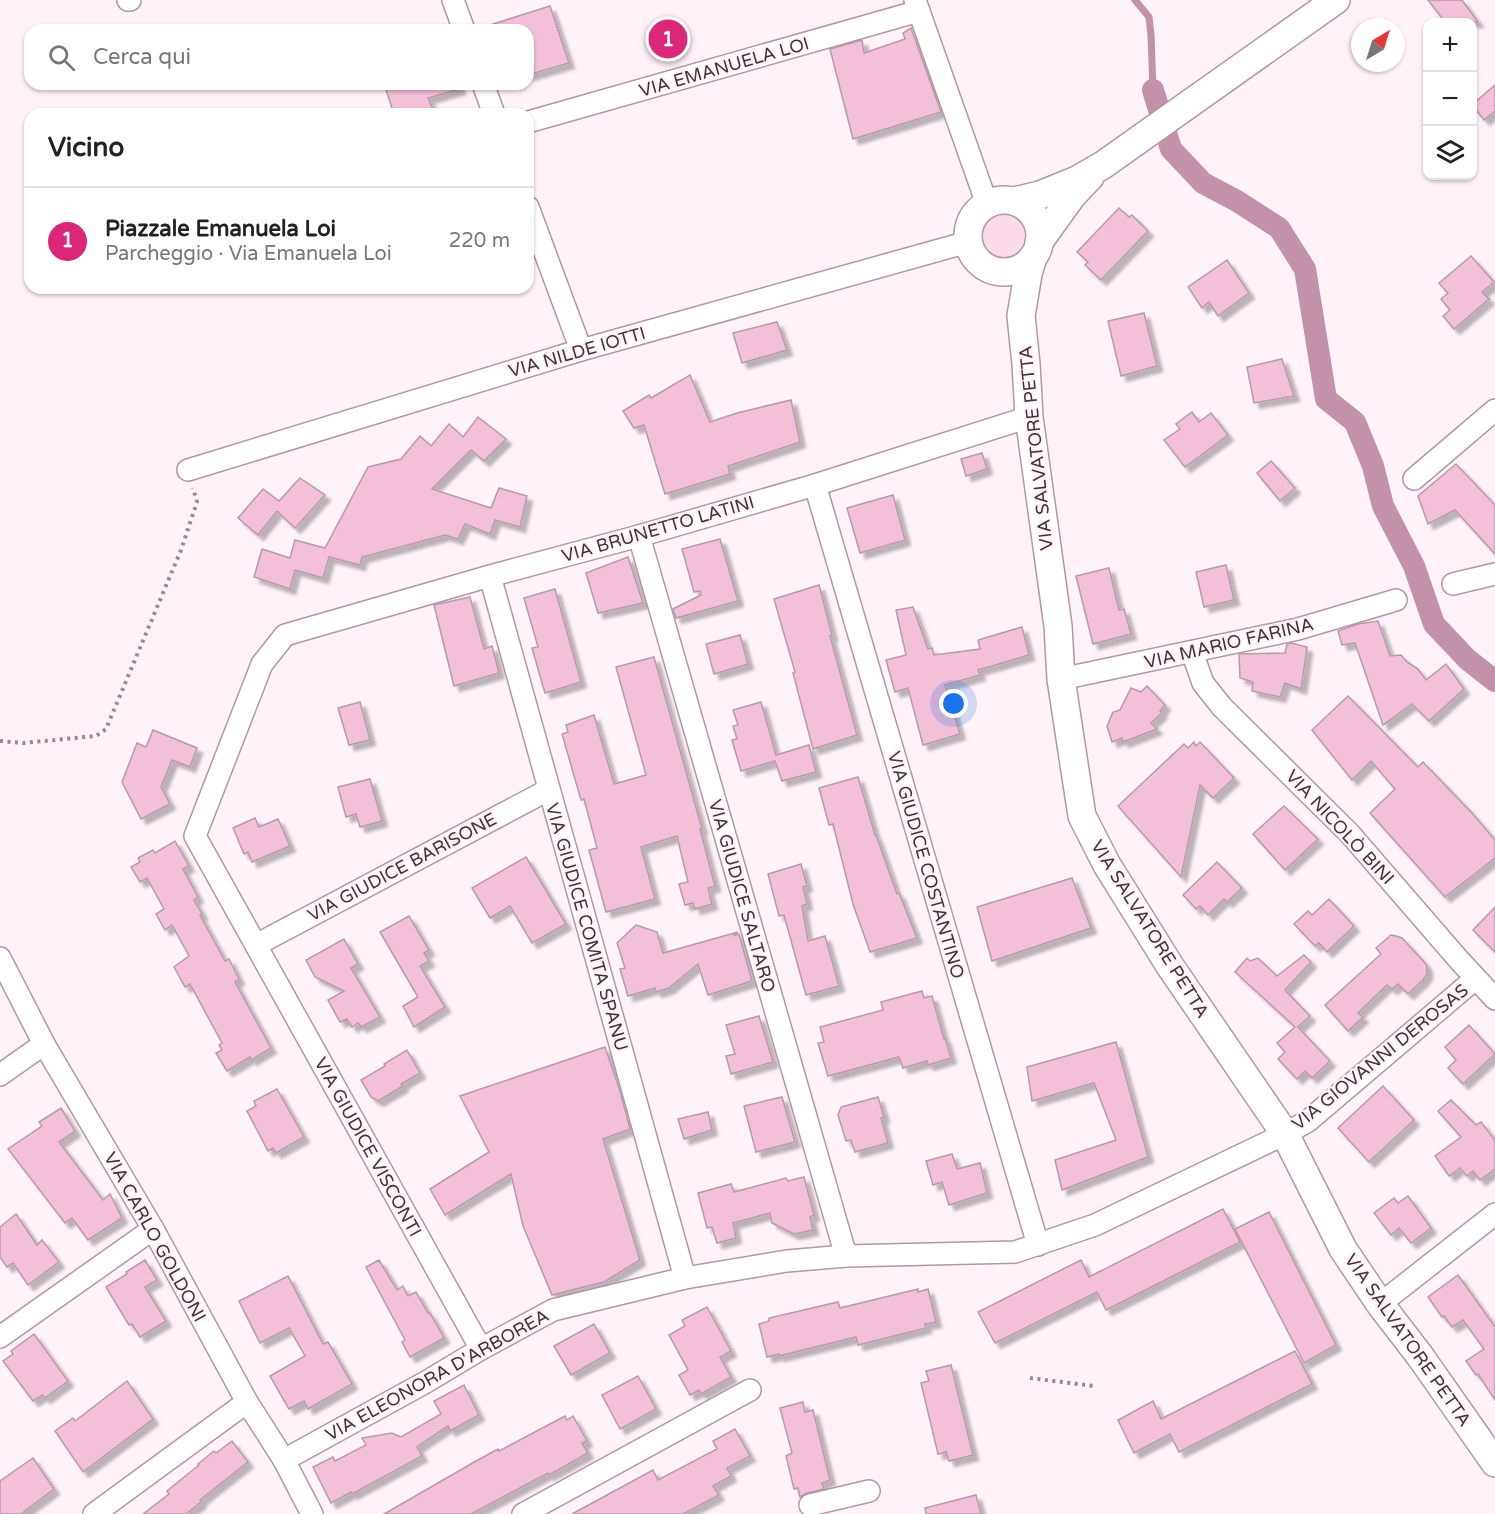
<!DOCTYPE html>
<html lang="it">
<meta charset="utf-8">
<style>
:root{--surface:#fff;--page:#f2f2f2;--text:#222;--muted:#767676;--line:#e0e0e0;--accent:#db2777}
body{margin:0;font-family:"Varela Round",sans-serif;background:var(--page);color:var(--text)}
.controls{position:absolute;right:18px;top:18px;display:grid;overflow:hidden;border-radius:12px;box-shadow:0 2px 4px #0004}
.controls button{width:54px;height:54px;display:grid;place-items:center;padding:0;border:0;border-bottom:2px solid var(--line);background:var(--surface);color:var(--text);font:30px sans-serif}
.compass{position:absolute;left:1351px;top:18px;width:54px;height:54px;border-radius:50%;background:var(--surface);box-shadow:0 2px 4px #0004;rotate:38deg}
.you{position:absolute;left:954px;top:704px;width:21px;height:21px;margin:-15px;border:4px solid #fff;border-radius:50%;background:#1a73e8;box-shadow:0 0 0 9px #1a73e833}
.badge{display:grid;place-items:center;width:39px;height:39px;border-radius:50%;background:var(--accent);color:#fff;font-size:20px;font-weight:700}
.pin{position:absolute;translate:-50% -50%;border:3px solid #fff;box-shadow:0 2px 6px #0006}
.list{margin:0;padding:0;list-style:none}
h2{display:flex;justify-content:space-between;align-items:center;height:78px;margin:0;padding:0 24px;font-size:26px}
h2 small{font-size:20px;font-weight:400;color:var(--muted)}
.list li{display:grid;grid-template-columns:39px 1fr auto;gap:18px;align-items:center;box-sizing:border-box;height:108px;padding:0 24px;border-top:2px solid var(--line)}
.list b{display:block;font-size:22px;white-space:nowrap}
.list p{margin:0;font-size:20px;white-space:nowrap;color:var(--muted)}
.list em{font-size:20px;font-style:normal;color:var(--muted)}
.icon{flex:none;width:33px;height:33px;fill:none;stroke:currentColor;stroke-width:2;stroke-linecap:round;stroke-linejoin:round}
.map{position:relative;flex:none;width:1495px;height:1514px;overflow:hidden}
.search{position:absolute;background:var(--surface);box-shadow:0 2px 4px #0004;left:24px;top:24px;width:510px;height:66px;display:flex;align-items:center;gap:15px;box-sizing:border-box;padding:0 21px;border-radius:18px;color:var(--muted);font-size:22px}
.panel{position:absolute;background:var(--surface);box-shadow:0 2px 4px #0004;left:24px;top:108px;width:510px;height:186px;border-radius:18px}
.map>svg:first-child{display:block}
.green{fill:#fbdbea}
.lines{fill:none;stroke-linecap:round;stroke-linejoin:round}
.stream{stroke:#c391a9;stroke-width:7}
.canal{stroke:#c391a9;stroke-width:22}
.building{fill:#f4bfd8;stroke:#b79ba8;stroke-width:1.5;filter:url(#shadow)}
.minor-casing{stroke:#b497a4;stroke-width:24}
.tertiary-casing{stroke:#b497a4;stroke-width:30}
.path{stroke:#978a90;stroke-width:4;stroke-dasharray:3 4.5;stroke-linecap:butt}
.minor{stroke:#fff;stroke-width:21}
.tertiary{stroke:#fff;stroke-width:27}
.labels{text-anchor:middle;stroke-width:4.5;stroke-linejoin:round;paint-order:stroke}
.street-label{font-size:18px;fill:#40343a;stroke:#fff2f8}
</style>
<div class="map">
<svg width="1495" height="1514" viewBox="0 0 1495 1514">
<defs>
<filter id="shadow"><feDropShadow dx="5.5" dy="5.5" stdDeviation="1.5" flood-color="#0004"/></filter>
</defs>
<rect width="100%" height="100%" fill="#fff2f8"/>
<circle class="green" cx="1003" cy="236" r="26"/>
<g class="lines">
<polyline class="stream" points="1135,0 1149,17 1151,35 1153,90"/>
<polyline class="canal" points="1153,90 1171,149 1203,183 1237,201 1279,228 1305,269 1326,399 1355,422 1373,466 1383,506 1414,566 1434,624 1467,659 1495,681"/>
</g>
<g class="building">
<polygon points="1428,0 1462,0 1478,22 1445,22"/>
<polygon points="550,6 569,63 528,75 528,30 488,30 487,26"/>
<polygon points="911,28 941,112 853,139 830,49 862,40 864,53 905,39 903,33"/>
<polygon points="384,84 459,84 460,89 428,98 435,114 394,114"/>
<polygon points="1495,85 1495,111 1484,120 1473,106 1473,104"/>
<polygon points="1119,208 1129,217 1132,215 1148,231 1101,280 1085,265 1088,262 1077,252"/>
<polygon points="1471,256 1494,282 1482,292 1489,299 1454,329 1443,316 1450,310 1441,299 1448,293 1439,283"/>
<polygon points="1227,260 1249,293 1218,316 1209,302 1202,308 1188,287"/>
<polygon points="1144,313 1157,366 1121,376 1108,321"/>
<polygon points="777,322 787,350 742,363 733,333"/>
<polygon points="1282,359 1294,396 1254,403 1247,367"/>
<polygon points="690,375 710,422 737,413 791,400 800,442 728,466 730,474 665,494 644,425 634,428 623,411 649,395 651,398"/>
<polygon points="1192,412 1199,422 1211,413 1228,435 1185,467 1164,440 1180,429 1176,424"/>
<polygon points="478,417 506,439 484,461 471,450 432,489 491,508 499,488 527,496 520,527 495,520 490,534 465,524 458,539 445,535 362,557 360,565 329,557 323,578 295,570 290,589 254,577 262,549 290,558 295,540 325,548 368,467 401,459 420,436 431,446 449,424 463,437"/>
<polygon points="982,453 987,469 966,476 961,459"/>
<polygon points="1271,461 1295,488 1280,501 1257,473"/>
<polygon points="1456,464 1495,505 1495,554 1455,510 1428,524 1418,496"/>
<polygon points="300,478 325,495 295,528 277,511 258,535 238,518 263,489 279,501"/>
<polygon points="893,495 905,540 860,553 847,508"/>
<polygon points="720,539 738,601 676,618 673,609 701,595 700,591 694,592 682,549"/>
<polygon points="628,557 643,603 598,613 586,573"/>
<polygon points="1226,565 1234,600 1204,607 1196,572"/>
<polygon points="1109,568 1119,610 1124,609 1131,634 1093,644 1076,576"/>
<polygon points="819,585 832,635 830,636 857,735 813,749 793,673 795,672 774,599"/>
<polygon points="555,589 581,682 545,693 532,648 538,647 524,598"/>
<polygon points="470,597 484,649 492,646 499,673 454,686 434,605"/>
<polygon points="913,607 928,649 932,648 934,655 980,649 978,640 1022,627 1029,655 978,670 980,675 945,685 960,734 923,745 908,688 895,692 886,660 906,655 896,610"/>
<polygon points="1378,621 1390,656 1401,655 1407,662 1418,669 1426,680 1446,664 1464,689 1429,721 1412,704 1383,725 1355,643 1342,645 1338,631 1358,624"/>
<polygon points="740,635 748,664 714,674 706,644"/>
<polygon points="1291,643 1307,647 1301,689 1285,683 1280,697 1252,691 1253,682 1240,678 1239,654 1285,653 1287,644"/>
<polygon points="654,657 702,829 700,829 715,886 708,888 712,904 695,909 693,903 685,905 679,884 688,882 677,836 641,847 655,899 606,912 589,850 597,848 584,799 581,800 562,734 568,732 566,725 594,715 614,784 646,775 616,667"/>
<polygon points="1147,686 1165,705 1160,711 1162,713 1151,723 1157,729 1123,742 1122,738 1112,742 1107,726 1113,712 1120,710 1131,688 1141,692"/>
<polygon points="1348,696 1418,767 1423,762 1472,813 1495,840 1495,858 1445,897 1370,813 1395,789 1371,761 1352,780 1312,730"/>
<polygon points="360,702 370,740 349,745 338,708"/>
<polygon points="761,702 776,755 809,745 816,772 782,781 775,761 741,771 732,740 737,739 733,726 738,725 733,710"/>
<polygon points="153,730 197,748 190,767 172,760 161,787 170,804 141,819 122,782 137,743 146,747"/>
<polygon points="1194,742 1196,746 1200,742 1234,778 1213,798 1200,785 1181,877 1118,806 1184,744 1188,748"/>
<polygon points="858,777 875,835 876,835 897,894 899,893 917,938 870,952 853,904 833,824 829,825 819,788"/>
<polygon points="370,779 382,821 360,827 356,814 346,817 338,787"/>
<polygon points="1284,806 1318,839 1285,870 1253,834"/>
<polygon points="255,818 259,827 278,819 290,846 252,862 248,852 244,854 233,828"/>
<polygon points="175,841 189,866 183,869 198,897 194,900 202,914 200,915 225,961 229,959 239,979 235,982 271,1048 251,1060 250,1057 227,1071 216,1053 222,1050 219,1045 222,1043 190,984 185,987 174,967 189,956 172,925 165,930 156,914 164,909 147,878 140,882 131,867 140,862 138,858 153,850 155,853"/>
<polygon points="526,857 566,924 532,943 510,906 490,918 472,888"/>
<polygon points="1217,862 1242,888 1227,902 1224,899 1208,915 1200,906 1196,909 1183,895"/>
<polygon points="801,864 807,886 803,887 807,904 802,906 808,941 825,936 839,986 806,995 784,915 779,916 768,874"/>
<polygon points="1072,878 1091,928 992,961 977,907"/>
<polygon points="1329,899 1354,926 1327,952 1319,943 1315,946 1294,924 1308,911 1312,915"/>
<polygon points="1495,907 1495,952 1473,930"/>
<polygon points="409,916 429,950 424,953 429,961 420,966 445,1007 414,1027 403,1006 418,997 380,932"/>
<polygon points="636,925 657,932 663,953 738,932 733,936 739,934 752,981 708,995 698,964 669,988 656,992 655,988 628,996 620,969 625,968 617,943"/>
<polygon points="1391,935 1396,936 1402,938 1425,963 1427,967 1427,974 1423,980 1408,994 1398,984 1392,989 1387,985 1358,1013 1363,1017 1348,1031 1325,1005 1381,954 1376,948"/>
<polygon points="344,939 358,964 351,968 380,1017 361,1027 358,1023 352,1027 347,1019 340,1022 328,1000 344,991 315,977 306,960"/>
<polygon points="1304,955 1311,962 1285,990 1310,1016 1298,1027 1330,1061 1312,1078 1305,1071 1297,1079 1278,1059 1285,1052 1277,1043 1295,1027 1235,972 1247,958 1250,961 1258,958 1277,976"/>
<polygon points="922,991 924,998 932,996 944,1039 945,1038 951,1058 928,1065 927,1061 903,1068 899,1057 828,1076 818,1043 824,1042 820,1027 883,1010 881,1002"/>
<polygon points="759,1016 773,1062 731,1074 726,1056 735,1054 726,1025"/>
<polygon points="1469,1025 1495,1054 1463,1084 1448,1068 1456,1060 1445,1047"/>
<polygon points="1116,1042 1148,1157 1062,1190 1055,1160 1116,1140 1094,1083 1032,1101 1027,1067"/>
<polygon points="605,1047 620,1091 630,1129 603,1139 640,1260 604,1282 552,1295 523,1226 511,1174 445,1215 430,1189 489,1152 460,1096"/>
<polygon points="407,1050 420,1073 401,1084 403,1086 378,1101 371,1097 361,1080 385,1066 384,1064"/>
<polygon points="1383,1086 1414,1120 1369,1162 1338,1128"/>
<polygon points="277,1089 304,1137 276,1153 273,1148 268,1151 247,1111 256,1106 254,1101"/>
<polygon points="782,1097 795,1142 756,1152 744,1106"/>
<polygon points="878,1097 884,1117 881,1118 888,1143 855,1152 851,1140 846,1141 838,1115 841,1107"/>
<polygon points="1451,1100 1476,1125 1481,1122 1495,1140 1495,1169 1480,1180 1473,1171 1467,1176 1460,1168 1449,1176 1435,1156 1461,1137 1438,1111"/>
<polygon points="61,1108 75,1131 59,1142 103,1200 110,1194 122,1218 88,1240 72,1218 65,1223 8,1149 42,1126 39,1122"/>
<polygon points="708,1112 712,1130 684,1139 678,1119"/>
<polygon points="952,1154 957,1169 980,1163 987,1193 949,1205 942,1182 933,1185 926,1161"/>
<polygon points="804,1177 814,1215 810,1217 813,1230 794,1234 772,1223 770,1213 733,1223 736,1238 717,1243 712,1227 707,1228 698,1193 731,1184 734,1192 786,1178 788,1181"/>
<polygon points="1408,1196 1431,1228 1411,1243 1399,1228 1391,1235 1374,1213 1394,1198 1398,1203"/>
<polygon points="1223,1209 1240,1242 1106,1310 1097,1292 995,1343 978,1312 1081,1260 1089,1277"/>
<polygon points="1269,1212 1336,1345 1304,1363 1235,1229"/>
<polygon points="16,1214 37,1245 42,1240 59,1262 28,1285 13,1263 7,1267 0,1257 0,1227"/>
<polygon points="145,1260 157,1280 145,1287 166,1321 140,1337 132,1324 129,1325 106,1287 127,1274 126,1272"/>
<polygon points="379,1260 397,1290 403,1286 408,1296 416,1292 428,1313 430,1313 444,1338 410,1357 402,1342 405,1340 366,1267"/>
<polygon points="1458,1275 1495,1327 1495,1400 1478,1374 1476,1375 1466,1361 1484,1349 1463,1320 1452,1327 1444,1316 1442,1317 1428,1297"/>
<polygon points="288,1276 323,1344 328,1342 352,1384 308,1409 304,1401 289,1409 270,1376 305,1356 289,1328 260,1343 239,1301"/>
<polygon points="918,1289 918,1292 928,1289 936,1322 925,1324 926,1328 858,1345 856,1337 779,1356 779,1354 767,1357 759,1324 769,1321 769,1318 838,1302 840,1308"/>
<polygon points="707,1307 731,1351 720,1357 731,1377 701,1394 699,1390 690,1395 679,1375 688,1370 669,1335 685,1326 682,1320"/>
<polygon points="594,1324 610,1353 571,1375 554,1346"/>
<polygon points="34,1334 68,1381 45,1398 42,1395 33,1401 3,1361 13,1354 11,1351"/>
<polygon points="1295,1351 1312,1384 1179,1452 1170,1434 1134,1453 1118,1420 1153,1401 1161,1419"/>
<polygon points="951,1365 973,1455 949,1461 946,1452 938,1454 921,1383 929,1381 926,1371"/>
<polygon points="638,1376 656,1409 620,1429 602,1395"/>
<polygon points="127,1381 153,1419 83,1472 55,1431 73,1418 75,1421"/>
<polygon points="464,1385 479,1415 450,1431 448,1426 417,1447 422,1456 352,1494 351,1492 331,1503 313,1467 333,1457 335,1461 366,1445 362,1438 392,1433 401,1437 441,1414 434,1401"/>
<polygon points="803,1402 805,1412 813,1410 830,1480 822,1483 824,1489 807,1493 800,1497 798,1488 794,1489 786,1456 792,1453 780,1408"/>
<polygon points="565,1416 567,1420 573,1416 587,1441 582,1443 588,1453 549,1475 548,1473 471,1514 384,1514 476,1461 498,1449 499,1451"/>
<polygon points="735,1429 750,1456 727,1468 731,1476 713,1486 719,1495 683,1514 572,1514 653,1470 658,1480 717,1449 713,1441"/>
<polygon points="232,1441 248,1462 200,1500 201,1502 186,1514 143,1514 169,1494 167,1491 199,1465 198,1464 214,1451 216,1453"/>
<polygon points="33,1458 54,1489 21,1514 0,1514 0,1481"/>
<polygon points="976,1495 981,1514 926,1514 925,1508"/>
</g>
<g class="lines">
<g class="minor-casing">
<g id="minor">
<polyline points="128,0 130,0"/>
<polyline points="453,0 464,30"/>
<polyline points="915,0 987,204"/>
<polyline points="483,84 494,114"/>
<polyline points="528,122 919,11"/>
<polyline points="528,207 581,350"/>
<polyline points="188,470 581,350 968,242"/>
<polyline points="1414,479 1495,410"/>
<polyline points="815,485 1038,1245"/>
<polyline points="639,536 846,1256"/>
<polyline points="490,576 685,1278"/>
<polyline points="1453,584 1495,574"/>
<polyline points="1192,652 1203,683 1222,707 1350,834 1459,960 1495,999"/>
<polyline points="1061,679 1298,629 1396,600"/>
<polyline points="256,945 548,790"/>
<polyline points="0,958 44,1044 153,1229 247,1402 284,1460 312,1514"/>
<polyline points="0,1075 44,1044"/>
<polyline points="1380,1304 1495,1214"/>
<polyline points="0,1337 153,1229"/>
<polyline points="481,1349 195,836 262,664 285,635 490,576 639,536 815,485 1029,417"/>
<polyline points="284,1460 426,1382 481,1349 553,1310 685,1278 787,1261 846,1256 1015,1252 1095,1225 1285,1134 1308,1121 1475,979"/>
<polyline points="810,1505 869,1491"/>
<polyline points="94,1514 247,1402"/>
<polyline points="523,1514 750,1390"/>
</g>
</g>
<g class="tertiary-casing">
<g id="tertiary">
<circle cx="1004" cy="236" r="36"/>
<polyline points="1014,201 1040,195 1077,180 1103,165 1336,0"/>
<polyline points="1039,242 1072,196 1090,177"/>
<polyline points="1033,257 1028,274 1021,316 1026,364 1029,417 1058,626 1061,679 1082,816 1107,865 1170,966 1285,1134 1343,1249 1380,1304 1420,1356 1495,1463"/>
</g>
</g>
<g class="path">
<polyline points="0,741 23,743 96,736 106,729 181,550 197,502 193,488"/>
<polyline points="1030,1378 1094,1386"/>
</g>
<use href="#minor" class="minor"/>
<use href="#tertiary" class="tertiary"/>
</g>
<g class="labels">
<g class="street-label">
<text transform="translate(724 67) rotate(-16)" y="6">VIA EMANUELA LOI</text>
<text transform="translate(577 352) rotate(-16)" y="6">VIA NILDE IOTTI</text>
<text transform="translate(1036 448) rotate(-96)" y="6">VIA SALVATORE PETTA</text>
<text transform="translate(658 529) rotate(-16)" y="6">VIA BRUNETTO LATINI</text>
<text transform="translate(1229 643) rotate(-13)" y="6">VIA MARIO FARINA</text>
<text transform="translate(1340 827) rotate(47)" y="6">VIA NICOLÒ BINI</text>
<text transform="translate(926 865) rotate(74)" y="6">VIA GIUDICE COSTANTINO</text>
<text transform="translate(402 867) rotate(-28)" y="6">VIA GIUDICE BARISONE</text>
<text transform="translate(742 896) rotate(74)" y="6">VIA GIUDICE SALTARO</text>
<text transform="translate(587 927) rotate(74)" y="6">VIA GIUDICE COMITA SPANU</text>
<text transform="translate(1150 929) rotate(58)" y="6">VIA SALVATORE PETTA</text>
<text transform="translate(1380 1057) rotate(-39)" y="6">VIA GIOVANNI DEROSAS</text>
<text transform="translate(368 1147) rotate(61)" y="6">VIA GIUDICE VISCONTI</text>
<text transform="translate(155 1237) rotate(61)" y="6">VIA CARLO GOLDONI</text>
<text transform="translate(1408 1340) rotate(55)" y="6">VIA SALVATORE PETTA</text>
<text transform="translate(437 1375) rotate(-29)" y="6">VIA ELEONORA D'ARBOREA</text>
</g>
</g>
</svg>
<div class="controls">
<button>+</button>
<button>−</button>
<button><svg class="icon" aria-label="layers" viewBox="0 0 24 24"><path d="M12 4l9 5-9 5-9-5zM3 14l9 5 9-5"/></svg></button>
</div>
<svg class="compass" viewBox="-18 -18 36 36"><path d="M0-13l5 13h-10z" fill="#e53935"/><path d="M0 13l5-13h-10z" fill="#767676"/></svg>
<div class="you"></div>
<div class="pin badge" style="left:668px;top:39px">1</div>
<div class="search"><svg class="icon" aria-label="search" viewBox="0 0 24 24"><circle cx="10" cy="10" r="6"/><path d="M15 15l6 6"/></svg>Cerca qui</div>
<section class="panel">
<h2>Vicino<small></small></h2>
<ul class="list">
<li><span class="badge">1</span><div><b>Piazzale Emanuela Loi</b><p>Parcheggio · Via Emanuela Loi</p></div><em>220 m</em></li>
</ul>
</section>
</div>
